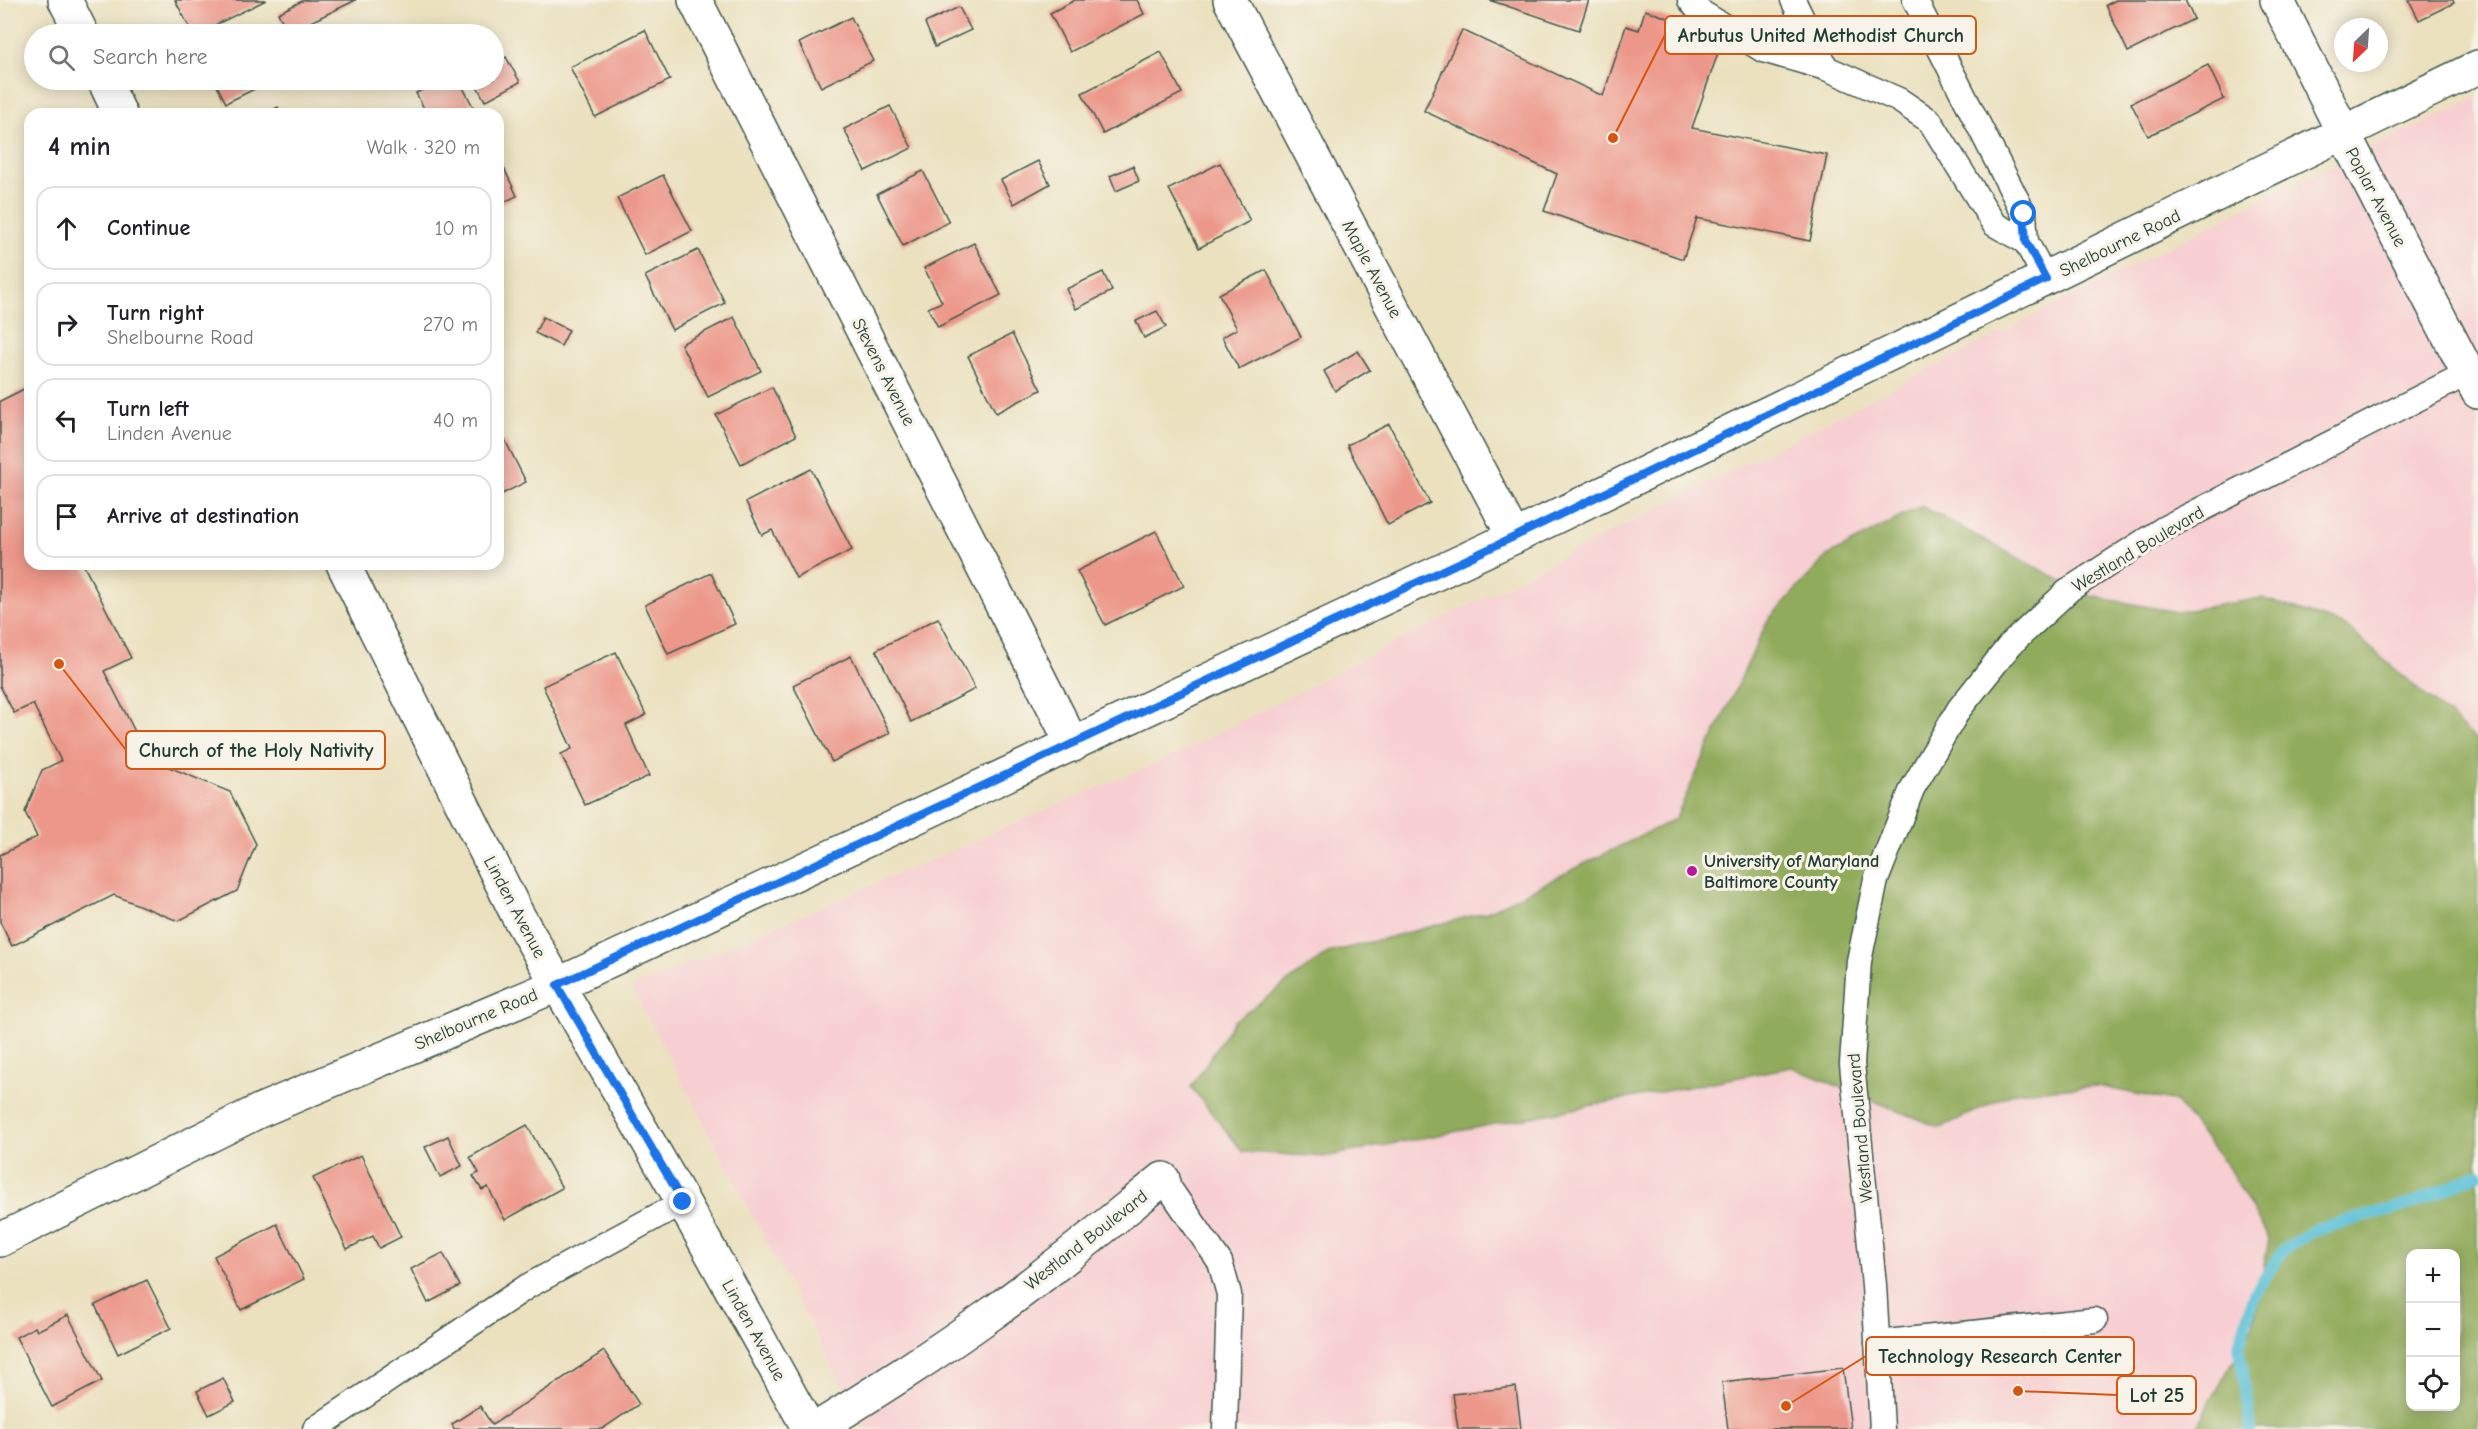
<!DOCTYPE html>
<meta charset="utf-8">
<style>
:root{--surface:#fff;--page:#f6f6f6;--text:#202124;--muted:#757577;--line:#e0e0e0}
body{margin:0;font-family:"Comic Neue",sans-serif;background:var(--page);color:var(--text)}
.controls{position:absolute;right:18px;bottom:18px;display:grid;overflow:hidden;border-radius:12px;box-shadow:0 3px 15px #0003}
.controls button{width:54px;height:54px;display:grid;place-items:center;padding:0;border:0;border-bottom:2px solid var(--line);background:var(--surface);color:var(--text);font:30px sans-serif}
.compass{position:absolute;left:2334px;top:18px;width:54px;height:54px;border-radius:50%;background:var(--surface);box-shadow:0 3px 15px #0003;rotate:205deg}
.stop{position:absolute;width:18px;height:18px;margin:-14px;border:4px solid #1a73e8;border-radius:50%;background:#fff}
.stop.end{background:#1a73e8;border-color:#fff;box-shadow:0 2px 6px #0008}
.list{margin:0;padding:0;list-style:none}
h2{display:flex;justify-content:space-between;align-items:center;height:78px;margin:0;padding:0 24px;font-size:26px}
h2 small{font-size:20px;font-weight:400;color:var(--muted)}
.list li{display:grid;grid-template-columns:39px 1fr auto;gap:18px;align-items:center;box-sizing:border-box;height:84px;margin:0 12px 12px;padding:0 12px;border:2px solid var(--line);border-radius:18px}
.list b{display:block;font-size:22px;white-space:nowrap}
.list p{margin:0;font-size:20px;white-space:nowrap;color:var(--muted)}
.list em{font-size:20px;font-style:normal;color:var(--muted)}
.icon{flex:none;width:33px;height:33px;fill:none;stroke:currentColor;stroke-width:2;stroke-linecap:round;stroke-linejoin:round}
.map{position:relative;flex:none;width:2478px;height:1429px;overflow:hidden}
.search{position:absolute;background:var(--surface);box-shadow:0 3px 15px #0003;left:24px;top:24px;width:480px;height:66px;display:flex;align-items:center;gap:15px;box-sizing:border-box;padding:0 21px;border-radius:33px;color:var(--muted);font-size:22px}
.panel{position:absolute;background:var(--surface);box-shadow:0 3px 15px #0003;left:24px;top:108px;width:480px;height:462px;border-radius:18px}
.map>svg:first-child{display:block}
.built{fill:#f7cfd2;fill-rule:evenodd}
.forest{fill:#91ab5c;stroke:#587448;stroke-width:1.5;fill-rule:evenodd}
.lines{fill:none;stroke-linecap:round;stroke-linejoin:round}
.stream{stroke:#5ac1d7;stroke-width:12}
.building{fill:#ec9789}
.lane-casing{stroke:#3e5649;stroke-width:27}
.street-casing{stroke:#3e5649;stroke-width:36}
.secondary-casing{stroke:#3e5649;stroke-width:36}
.lane{stroke:#fff;stroke-width:24}
.street{stroke:#fff;stroke-width:33}
.secondary{stroke:#fff;stroke-width:33}
.route{stroke:#1a73e8;stroke-width:8}
.poi-dot{fill:#b5179e;stroke:#f7f3e8;stroke-width:2}
.labels{text-anchor:middle;stroke-width:6;stroke-linejoin:round;paint-order:stroke}
.street-label{font-size:18px;fill:#1f3d34;stroke:#f7f3e8}
.poi-label{font-size:18px;font-weight:bold;fill:#1f3d34;stroke:#f7f3e8;text-anchor:start}
.leader{fill:none;stroke:#d45610;stroke-width:2}
.callout-dot{fill:#d45610;stroke:#f7f3e8;stroke-width:2}
.callout{fill:#f7f3e8;stroke:#d45610;stroke-width:2}
.callout-label{font-size:20px;text-anchor:middle;font-weight:bold;fill:#1f3d34}
</style>
<div class="map">
<svg width="2478" height="1429" viewBox="0 0 2478 1429">
<rect width="100%" height="100%" fill="#f7f3e8"/>
<filter id="ink" filterUnits="userSpaceOnUse"><feTurbulence type="fractalNoise" baseFrequency=".0167" numOctaves="2"/><feDisplacementMap in="SourceGraphic" scale="12" xChannelSelector="R" yChannelSelector="G"/><feConvolveMatrix kernelMatrix="1 2 1 2 8 2 1 2 1" color-interpolation-filters="sRGB"/></filter>
<filter id="wash" filterUnits="userSpaceOnUse"><feTurbulence type="fractalNoise" baseFrequency=".008" numOctaves="4" result="noise"/><feDisplacementMap in="SourceGraphic" scale="24" xChannelSelector="R" yChannelSelector="G"/><feGaussianBlur stdDeviation="1.35" result="paint"/><feColorMatrix in="noise" values="0 0 0 0 0 0 0 0 0 0 0 0 0 0 0 0 0 1.4 0 .05"/><feComposite in="paint" operator="in"/></filter>
<g filter="url(#wash)">
<rect width="100%" height="100%" fill="#ebe1bf"/>
<path class="built" d="M2478,97V1429H866L632,988L1179,753L2245,208ZM2410,1254H2456V1406H2410Z"/>
<path class="forest" d="M1921,506L2090,596L2177,612L2262,598L2344,625L2478,741L2477,1429H2195L2253,1326L2269,1239L2228,1167L2176,1102L2097,1086L2015,1092L1940,1128L1791,1067L1324,1157L1243,1152L1191,1087L1234,1021L1328,953L1487,912L1675,819L1768,620L1827,556ZM2410,1254H2456V1406H2410Z"/>
<g class="lines">
<polyline class="stream" points="2251,1429 2239,1346 2254,1294 2283,1250 2315,1230 2414,1203 2478,1174"/>
</g>
<g id="blocks">
<g class="building">
<polygon points="175,0 266,0 197,34 193,34"/>
<polygon points="304,0 356,0 288,33 278,13"/>
<polygon points="1075,0 1137,0 1144,14 1070,52 1050,13"/>
<polygon points="1489,0 1589,0 1579,30"/>
<polygon points="2116,0 2185,0 2194,19 2128,52 2106,5"/>
<polygon points="2409,0 2453,0 2454,3 2419,20"/>
<polygon points="959,7 971,30 935,47 925,23"/>
<polygon points="1645,10 1677,21 1671,37 1718,53 1692,128 1827,155 1810,241 1697,218 1683,259 1544,211 1557,174 1424,111 1462,30 1603,96 1626,26 1639,30"/>
<polygon points="851,17 873,61 821,87 799,43"/>
<polygon points="645,30 670,80 595,117 570,67"/>
<polygon points="1161,52 1182,93 1103,134 1082,93"/>
<polygon points="506,57 520,82 485,101 474,80 494,80 494,63"/>
<polygon points="2208,65 2224,99 2148,136 2131,103"/>
<polygon points="214,80 273,80 226,103"/>
<polygon points="442,80 459,80 477,114 427,114 416,93"/>
<polygon points="890,106 912,148 865,171 844,129"/>
<polygon points="278,107 281,114 264,114"/>
<polygon points="1038,161 1050,184 1014,204 1001,180"/>
<polygon points="1220,163 1250,221 1199,248 1169,189"/>
<polygon points="1133,166 1139,181 1116,191 1110,176"/>
<polygon points="504,168 517,196 500,204 498,171"/>
<polygon points="923,171 949,222 903,246 877,194"/>
<polygon points="663,175 692,231 645,255 617,198"/>
<polygon points="974,243 1001,295 938,327 928,308 942,302 924,268"/>
<polygon points="698,250 725,303 672,330 645,276"/>
<polygon points="1266,270 1301,337 1239,369 1222,337 1237,329 1219,294"/>
<polygon points="1103,272 1112,291 1076,309 1066,289"/>
<polygon points="1157,311 1166,327 1144,338 1136,321"/>
<polygon points="543,317 569,330 561,346 535,333"/>
<polygon points="734,317 761,371 708,397 681,344"/>
<polygon points="1012,334 1041,390 996,413 968,356"/>
<polygon points="1358,351 1370,370 1335,391 1324,371"/>
<polygon points="30,386 30,564 83,564 131,658 104,671 149,759 230,792 256,844 237,891 178,921 114,895 12,946 0,922 0,855 37,837 25,812 42,770 61,761 33,704 14,713 0,686 0,401"/>
<polygon points="772,387 796,436 741,464 716,415"/>
<polygon points="1389,424 1430,503 1388,525 1347,445"/>
<polygon points="505,440 526,482 498,496 498,444"/>
<polygon points="811,469 852,550 796,578 772,530 762,535 746,502"/>
<polygon points="1156,531 1184,586 1105,625 1077,571"/>
<polygon points="711,573 735,624 668,654 645,605"/>
<polygon points="938,618 975,689 911,722 876,650"/>
<polygon points="616,652 646,715 626,725 649,776 585,805 561,754 572,749 543,686"/>
<polygon points="851,656 890,733 832,762 793,685"/>
<polygon points="527,1125 562,1188 505,1220 488,1187 482,1190 473,1176 479,1173 470,1157"/>
<polygon points="448,1136 462,1166 440,1177 425,1147"/>
<polygon points="361,1155 401,1237 379,1248 373,1236 347,1249 313,1178"/>
<polygon points="277,1224 304,1279 241,1310 214,1256"/>
<polygon points="443,1253 460,1286 428,1303 411,1269"/>
<polygon points="147,1280 171,1328 118,1354 95,1305"/>
<polygon points="68,1315 102,1381 52,1407 16,1337 35,1327 37,1331"/>
<polygon points="604,1351 639,1404 602,1429 454,1429 452,1424 480,1406 492,1425"/>
<polygon points="1843,1368 1851,1429 1728,1429 1722,1382"/>
<polygon points="223,1378 235,1402 209,1415 197,1391"/>
<polygon points="1516,1387 1521,1429 1458,1429 1453,1394"/>
</g>
</g>
</g>
<g filter="url(#ink)">
<use href="#blocks" fill-opacity="0" stroke="#3e5649" stroke-width="1.5"/>
<g class="lines">
<g class="lane-casing">
<g id="lane">
<polyline points="1690,0 1699,11 1763,50 1826,68 1899,100 1930,121 1994,224 2026,242"/>
<polyline points="1793,0 1826,68"/>
<polyline points="1915,0 2024,214 2026,242 2046,279"/>
<polyline points="1163,1179 1220,1262 1229,1294 1225,1429"/>
<polyline points="1877,1343 2095,1320"/>
<polyline points="315,1429 528,1286 683,1202"/>
<polyline points="1882,1429 1874,1285 1852,1064 1859,961 1876,880 1912,789 1959,709 2010,645 2070,589 2163,529 2468,373"/>
</g>
</g>
<g class="street-casing">
<g id="street">
<polyline points="695,0 1073,745"/>
<polyline points="1230,0 1514,537"/>
<polyline points="2277,0 2344,134"/>
<polyline points="0,1240 259,1111 557,985"/>
<path d="M816,1429C875,1392 934,1355 991,1314C1050,1272 1106,1225 1163,1179"/>
</g>
</g>
<g class="secondary-casing">
<g id="secondary">
<polyline points="65,0 82,34"/>
<polyline points="104,80 120,114"/>
<polyline points="2344,134 2478,392"/>
<polyline points="343,564 517,914 683,1202 809,1429"/>
<polyline points="557,985 1514,537 2478,67"/>
</g>
</g>
<use href="#lane" class="lane"/>
<use href="#street" class="street"/>
<use href="#secondary" class="secondary"/>
</g>
</g>
<g class="lines" filter="url(#ink)">
<polyline class="route" points="683,1202 557,985 1514,537 2046,279 2026,242 2024,214"/>
</g>
<circle class="poi-dot" cx="1692" cy="871" r="6"/>
<g class="labels">
<g class="street-label">
<text transform="translate(2376 197) rotate(62)" y="6">Poplar Avenue</text>
<text transform="translate(2120 243) rotate(-26)" y="6">Shelbourne Road</text>
<text transform="translate(1372 269) rotate(62)" y="6">Maple Avenue</text>
<text transform="translate(884 372) rotate(63)" y="6">Stevens Avenue</text>
<text transform="translate(2138 549) rotate(-31)" y="6">Westland Boulevard</text>
<text transform="translate(515 907) rotate(62)" y="6">Linden Avenue</text>
<text transform="translate(476 1019) rotate(-23)" y="6">Shelbourne Road</text>
<text transform="translate(1860 1128) rotate(-95)" y="6">Westland Boulevard</text>
<text transform="translate(1086 1240) rotate(-38)" y="6">Westland Boulevard</text>
<text transform="translate(754 1330) rotate(61)" y="6">Linden Avenue</text>
</g>
<g class="poi-label">
<text x="1704" y="867">University of Maryland<tspan x="1704" dy="21">Baltimore County</tspan></text>
</g>
</g>
<path class="leader" d="M1613 138L1665 35M59 664L126 750M1786 1406L1866 1356M2018 1391L2117 1395"/>
<g class="callout-dot">
<circle cx="1613" cy="138" r="6"/>
<circle cx="59" cy="664" r="6"/>
<circle cx="1786" cy="1406" r="6"/>
<circle cx="2018" cy="1391" r="6"/>
</g>
<g class="callout">
<rect x="1665" y="16" width="311" height="38" rx="6"/>
<rect x="126" y="731" width="259" height="38" rx="6"/>
<rect x="1866" y="1337" width="268" height="38" rx="6"/>
<rect x="2117" y="1376" width="79" height="38" rx="6"/>
</g>
<g class="callout-label">
<text x="1821" y="42">Arbutus United Methodist Church</text>
<text x="256" y="757">Church of the Holy Nativity</text>
<text x="2000" y="1363">Technology Research Center</text>
<text x="2157" y="1402">Lot 25</text>
</g>
</svg>
<div class="controls">
<button>+</button>
<button>−</button>
<button><svg class="icon" aria-label="locate" viewBox="0 0 24 24"><circle cx="12" cy="12" r="6"/><path d="M12 2v4M12 18v4M2 12h4M18 12h4"/></svg></button>
</div>
<svg class="compass" viewBox="-18 -18 36 36"><path d="M0-13l5 13h-10z" fill="#e53935"/><path d="M0 13l5-13h-10z" fill="#757577"/></svg>
<div class="stop" style="left:2024px;top:214px"></div>
<div class="stop end" style="left:683px;top:1202px"></div>
<div class="search"><svg class="icon" aria-label="search" viewBox="0 0 24 24"><circle cx="10" cy="10" r="6"/><path d="M15 15l6 6"/></svg>Search here</div>
<section class="panel">
<h2>4 min<small>Walk · 320 m</small></h2>
<ul class="list">
<li><svg class="icon" aria-label="ahead" viewBox="0 0 24 24"><path d="M12 20V5M6 11l6-6 6 6"/></svg><div><b>Continue</b></div><em>10 m</em></li>
<li><svg class="icon" aria-label="right" viewBox="0 0 24 24"><path d="M7 20v-9h11M14 6l5 5-5 5"/></svg><div><b>Turn right</b><p>Shelbourne Road</p></div><em>270 m</em></li>
<li><svg class="icon" aria-label="left" viewBox="0 0 24 24"><path d="M17 20v-9H6M10 6l-5 5 5 5"/></svg><div><b>Turn left</b><p>Linden Avenue</p></div><em>40 m</em></li>
<li><svg class="icon" aria-label="arrive" viewBox="0 0 24 24"><path d="M6 21V4h12l-3 4 3 4H6"/></svg><div><b>Arrive at destination</b></div></li>
</ul>
</section>
</div>
